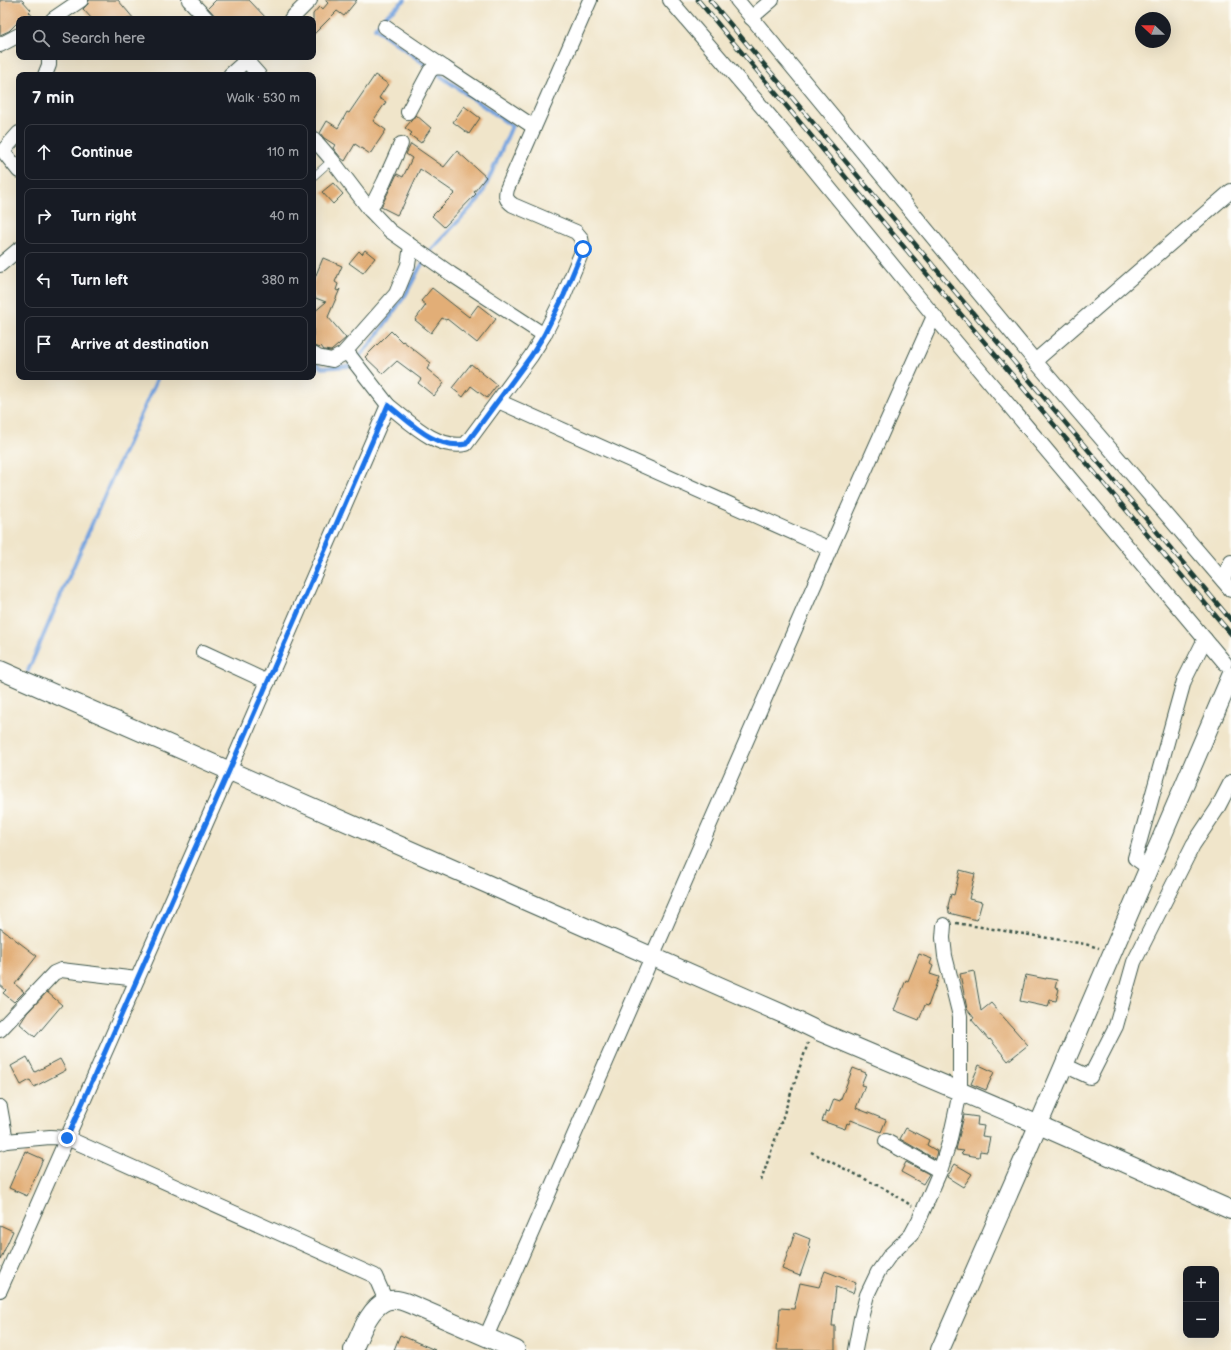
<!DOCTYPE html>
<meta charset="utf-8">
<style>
:root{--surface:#171b24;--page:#20242c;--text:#f1f3f6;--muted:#9ea1a6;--line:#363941}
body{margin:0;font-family:"Balsamiq Sans",sans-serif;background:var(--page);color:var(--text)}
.controls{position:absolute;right:12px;bottom:12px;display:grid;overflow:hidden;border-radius:8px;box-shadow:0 4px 16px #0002}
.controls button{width:36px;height:36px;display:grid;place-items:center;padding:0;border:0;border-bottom:1px solid var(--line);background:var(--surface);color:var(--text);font:20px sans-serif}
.compass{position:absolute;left:1135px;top:12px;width:36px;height:36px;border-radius:50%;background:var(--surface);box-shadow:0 4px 16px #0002;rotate:292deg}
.stop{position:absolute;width:12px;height:12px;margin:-9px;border:3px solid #1a73e8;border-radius:50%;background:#fff}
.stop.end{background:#1a73e8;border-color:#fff;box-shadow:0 1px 4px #0008}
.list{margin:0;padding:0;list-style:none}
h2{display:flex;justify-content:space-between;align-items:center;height:52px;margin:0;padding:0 16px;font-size:17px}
h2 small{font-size:13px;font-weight:400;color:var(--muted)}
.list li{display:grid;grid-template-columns:26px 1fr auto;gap:12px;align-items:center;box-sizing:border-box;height:56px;margin:0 8px 8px;padding:0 8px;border:1px solid var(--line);border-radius:8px}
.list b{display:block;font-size:15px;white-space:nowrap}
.list em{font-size:13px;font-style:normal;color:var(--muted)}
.icon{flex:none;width:22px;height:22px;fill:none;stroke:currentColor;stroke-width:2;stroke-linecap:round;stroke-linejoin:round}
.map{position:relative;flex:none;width:1231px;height:1350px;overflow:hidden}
.search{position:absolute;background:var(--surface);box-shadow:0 4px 16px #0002;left:16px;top:16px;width:300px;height:44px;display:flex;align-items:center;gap:10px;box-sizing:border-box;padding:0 14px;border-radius:8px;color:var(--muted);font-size:15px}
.panel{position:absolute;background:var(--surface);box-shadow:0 4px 16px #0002;left:16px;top:72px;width:300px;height:308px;border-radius:8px}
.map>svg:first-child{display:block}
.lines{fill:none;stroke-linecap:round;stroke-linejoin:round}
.stream{stroke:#75a3de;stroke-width:4}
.building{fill:#e2ae77}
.service-casing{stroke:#3e564a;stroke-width:8}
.minor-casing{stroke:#3e564a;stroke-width:16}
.tertiary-casing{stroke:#3e564a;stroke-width:20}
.path{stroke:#3e564a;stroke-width:2.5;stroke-dasharray:3 3;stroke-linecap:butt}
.service{stroke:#fff;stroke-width:7}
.minor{stroke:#fff;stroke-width:14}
.tertiary{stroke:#fff;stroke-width:18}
.rail-casing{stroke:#1f3d34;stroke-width:4.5}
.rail{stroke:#fdfcf7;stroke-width:3;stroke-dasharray:9;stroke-linecap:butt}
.route{stroke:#1a73e8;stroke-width:5}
</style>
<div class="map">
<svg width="1231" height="1350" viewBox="0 0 1231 1350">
<rect width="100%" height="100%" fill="#fdfcf7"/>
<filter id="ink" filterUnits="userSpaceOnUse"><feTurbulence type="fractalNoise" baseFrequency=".025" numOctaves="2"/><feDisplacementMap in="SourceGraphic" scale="8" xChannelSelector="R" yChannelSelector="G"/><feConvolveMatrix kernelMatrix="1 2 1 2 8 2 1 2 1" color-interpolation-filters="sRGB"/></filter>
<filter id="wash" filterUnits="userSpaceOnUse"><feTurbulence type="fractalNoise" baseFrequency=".012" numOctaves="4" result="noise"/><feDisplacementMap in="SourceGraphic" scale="16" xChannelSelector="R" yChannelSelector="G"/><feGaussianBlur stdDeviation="0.9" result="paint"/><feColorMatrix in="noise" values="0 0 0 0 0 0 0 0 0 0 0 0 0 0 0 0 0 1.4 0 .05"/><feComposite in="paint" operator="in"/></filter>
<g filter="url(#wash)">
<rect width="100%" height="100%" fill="#f0e5ca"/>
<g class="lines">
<g class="stream">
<polyline points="405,0 385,16 375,28 430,68"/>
<polyline points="313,362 322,368 351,366 373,341 406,294 419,269 432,249 481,197 512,126 435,72"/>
<polyline points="28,671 112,478 158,377"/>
</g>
</g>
<g id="blocks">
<g class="building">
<polygon points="0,0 22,0 31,10 29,12 35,19 19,19 19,21 9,31 0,35"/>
<polygon points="89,0 118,0 134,19 92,19 83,9 88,4"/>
<polygon points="216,0 249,0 267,19 218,19 208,8"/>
<polygon points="325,0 357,0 344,16 337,11 313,35 313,14 319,7 322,10 328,3"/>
<polygon points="375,75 388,84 379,98 386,102 373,121 386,130 370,154 355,144 345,161 341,158 333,148 335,145 324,138 320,133 327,121 338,128 347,112 349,113"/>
<polygon points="464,106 480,118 469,134 453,122"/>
<polygon points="416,115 431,128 421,143 410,135 412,133 405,128"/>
<polygon points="411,144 444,167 457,151 486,177 474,192 476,194 444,227 432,216 455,193 420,169 402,208 401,208 397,215 381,207 397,174 403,177 412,158 406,154"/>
<polygon points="333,183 343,194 333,204 322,192"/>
<polygon points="365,250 375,258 363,273 349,263 359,251 362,254"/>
<polygon points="323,258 342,266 335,282 338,284 336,290 338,291 340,289 328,317 346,338 331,351 324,350 321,346 319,348 313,346 313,313 326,302 313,297 313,282"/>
<polygon points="432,288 469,317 478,305 496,319 477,343 447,319 446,320 442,318 431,333 415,320 426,305 421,301"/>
<polygon points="391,331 402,342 403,341 431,363 427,369 444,383 434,396 418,383 421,379 397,361 383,374 365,357"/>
<polygon points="471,364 497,385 487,398 471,386 463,397 452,388"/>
<polygon points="960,870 975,874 969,899 982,902 977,920 949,913 948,906 951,894 954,895"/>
<polygon points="0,928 37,956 15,984 24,992 14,1002 3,993 6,990 0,985"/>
<polygon points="919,954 932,959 930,964 933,966 930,974 939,977 928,1006 925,1005 919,1020 894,1010 906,980 908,981"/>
<polygon points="974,971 981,1011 991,1003 1028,1045 1008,1061 990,1039 989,1040 971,1019 974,1018 967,1009 960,974"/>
<polygon points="1026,975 1046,979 1046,978 1057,980 1055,988 1059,989 1056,1001 1050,1000 1048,1007 1020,1001"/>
<polygon points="47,992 62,1005 35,1037 20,1024 27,1013"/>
<polygon points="27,1057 35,1072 60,1059 66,1070 34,1087 30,1080 21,1085 11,1066"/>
<polygon points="979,1065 994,1072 986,1090 971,1084"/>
<polygon points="853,1068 866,1073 861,1085 865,1086 856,1108 886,1120 881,1132 851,1120 849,1124 847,1123 845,1129 822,1121 826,1111 829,1112 834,1099 840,1101"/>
<polygon points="964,1115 978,1117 977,1125 984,1126 982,1136 990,1137 987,1152 980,1151 979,1157 961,1154 964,1151 956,1150"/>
<polygon points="906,1128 929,1140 927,1145 937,1151 935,1159 900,1139"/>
<polygon points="25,1151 43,1159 27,1196 9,1188"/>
<polygon points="906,1162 929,1174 923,1184 901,1172"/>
<polygon points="955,1164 972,1174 963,1187 947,1177"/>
<polygon points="0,1225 13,1231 0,1260"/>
<polygon points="795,1233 810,1239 808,1246 810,1247 800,1276 782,1269"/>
<polygon points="825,1271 856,1283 853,1293 836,1287 832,1326 835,1326 835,1350 777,1350 780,1308 794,1309 800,1283 819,1287"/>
<polygon points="400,1335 435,1350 394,1350"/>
</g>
</g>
</g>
<g filter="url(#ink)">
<use href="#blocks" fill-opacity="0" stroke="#3e564a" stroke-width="1"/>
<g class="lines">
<g class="service-casing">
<polyline id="service" points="313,177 332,160"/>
</g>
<g class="minor-casing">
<g id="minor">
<polyline points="189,0 207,19"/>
<polyline points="670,0 780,128 934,316 1225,663"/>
<polyline points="737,0 1035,361 1231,590"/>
<polyline points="751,18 772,0"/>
<polyline points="53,19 81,0"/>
<polyline points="291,19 310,0"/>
<polyline points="385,27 445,68"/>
<polyline points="0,45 19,35"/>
<polyline points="243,57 259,75"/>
<polyline points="45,75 49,65 49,57"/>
<polyline points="230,75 250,57"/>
<polyline points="408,112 430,71 435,67 445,68 534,127"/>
<polyline points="19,133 3,151 19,171"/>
<polyline points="313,138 332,160 370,210 390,231 451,274 544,335"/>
<polyline points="370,210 384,182 401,144"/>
<polyline points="0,265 19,249"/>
<polyline points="346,351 388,405"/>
<polyline points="313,354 318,357 332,360 343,354 396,294 408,265 411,246"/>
<polyline points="1035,361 1231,191"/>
<polyline points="498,401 830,549"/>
<polyline points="1223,580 1231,562"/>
<polyline points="203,652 268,682"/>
<polyline points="1149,868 1135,858 1184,681 1205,639"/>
<polyline points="0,1030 54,973 61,970 137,979"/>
<polyline points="1064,1065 1090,1077 1116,1026 1134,962 1193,845 1217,809 1231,782"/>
<polyline points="0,1107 6,1141"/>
<polyline points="886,1141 940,1171"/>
<polyline points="0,1143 6,1141 50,1137 67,1138 375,1276 386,1301"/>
<path d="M0,1290L229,771L388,405C410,422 436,450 466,444L531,356L544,335L564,295L583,249L581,238L576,232L513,205C506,200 505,197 507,189L590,0"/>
<polyline points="486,1337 830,549 934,316"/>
<polyline points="855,1350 861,1318 867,1295 878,1272 890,1255 911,1235 919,1220 940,1171 949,1143 955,1116 960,1092 960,1016 945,956 943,938 944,925"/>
</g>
</g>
<g class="tertiary-casing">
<g id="tertiary">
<polyline points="0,670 783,1014 818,1031 1039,1125 1231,1210"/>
<path d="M353,1350C360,1335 369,1308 386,1301C394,1298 403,1301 410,1304L516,1350"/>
<polyline points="940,1350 1022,1163 1231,676"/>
</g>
</g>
<g class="path">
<polyline points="956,923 1085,944 1099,948"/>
<polyline points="811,1152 887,1190 912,1206"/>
<polyline points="761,1181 808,1043"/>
</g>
<use href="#service" class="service"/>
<use href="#minor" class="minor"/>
<use href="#tertiary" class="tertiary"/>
<g class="rail-casing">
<g id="rail">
<polyline points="698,0 893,234 1231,634"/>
<polyline points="710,0 1231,620"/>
</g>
</g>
<use href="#rail" class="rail"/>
</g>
</g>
<g class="lines" filter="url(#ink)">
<path class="route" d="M67,1138L229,771L388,405C410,422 435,450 466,444L531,356L544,335L564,295L583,249"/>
</g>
</svg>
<div class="controls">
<button>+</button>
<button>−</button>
</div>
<svg class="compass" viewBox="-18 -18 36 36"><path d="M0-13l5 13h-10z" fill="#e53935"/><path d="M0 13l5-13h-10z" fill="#9ea1a6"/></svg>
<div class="stop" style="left:583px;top:249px"></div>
<div class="stop end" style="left:67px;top:1138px"></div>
<div class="search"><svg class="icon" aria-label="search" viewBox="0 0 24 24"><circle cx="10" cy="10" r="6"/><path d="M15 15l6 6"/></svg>Search here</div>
<section class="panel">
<h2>7 min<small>Walk · 530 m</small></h2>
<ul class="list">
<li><svg class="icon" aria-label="ahead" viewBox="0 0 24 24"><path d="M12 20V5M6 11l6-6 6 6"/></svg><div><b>Continue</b></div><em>110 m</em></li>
<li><svg class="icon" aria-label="right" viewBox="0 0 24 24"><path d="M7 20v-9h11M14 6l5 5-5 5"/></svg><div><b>Turn right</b></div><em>40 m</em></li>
<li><svg class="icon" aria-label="left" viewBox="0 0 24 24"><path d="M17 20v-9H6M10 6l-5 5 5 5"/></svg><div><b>Turn left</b></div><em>380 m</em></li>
<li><svg class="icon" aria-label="arrive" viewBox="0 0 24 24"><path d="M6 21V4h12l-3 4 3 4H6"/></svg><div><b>Arrive at destination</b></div></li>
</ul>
</section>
</div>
